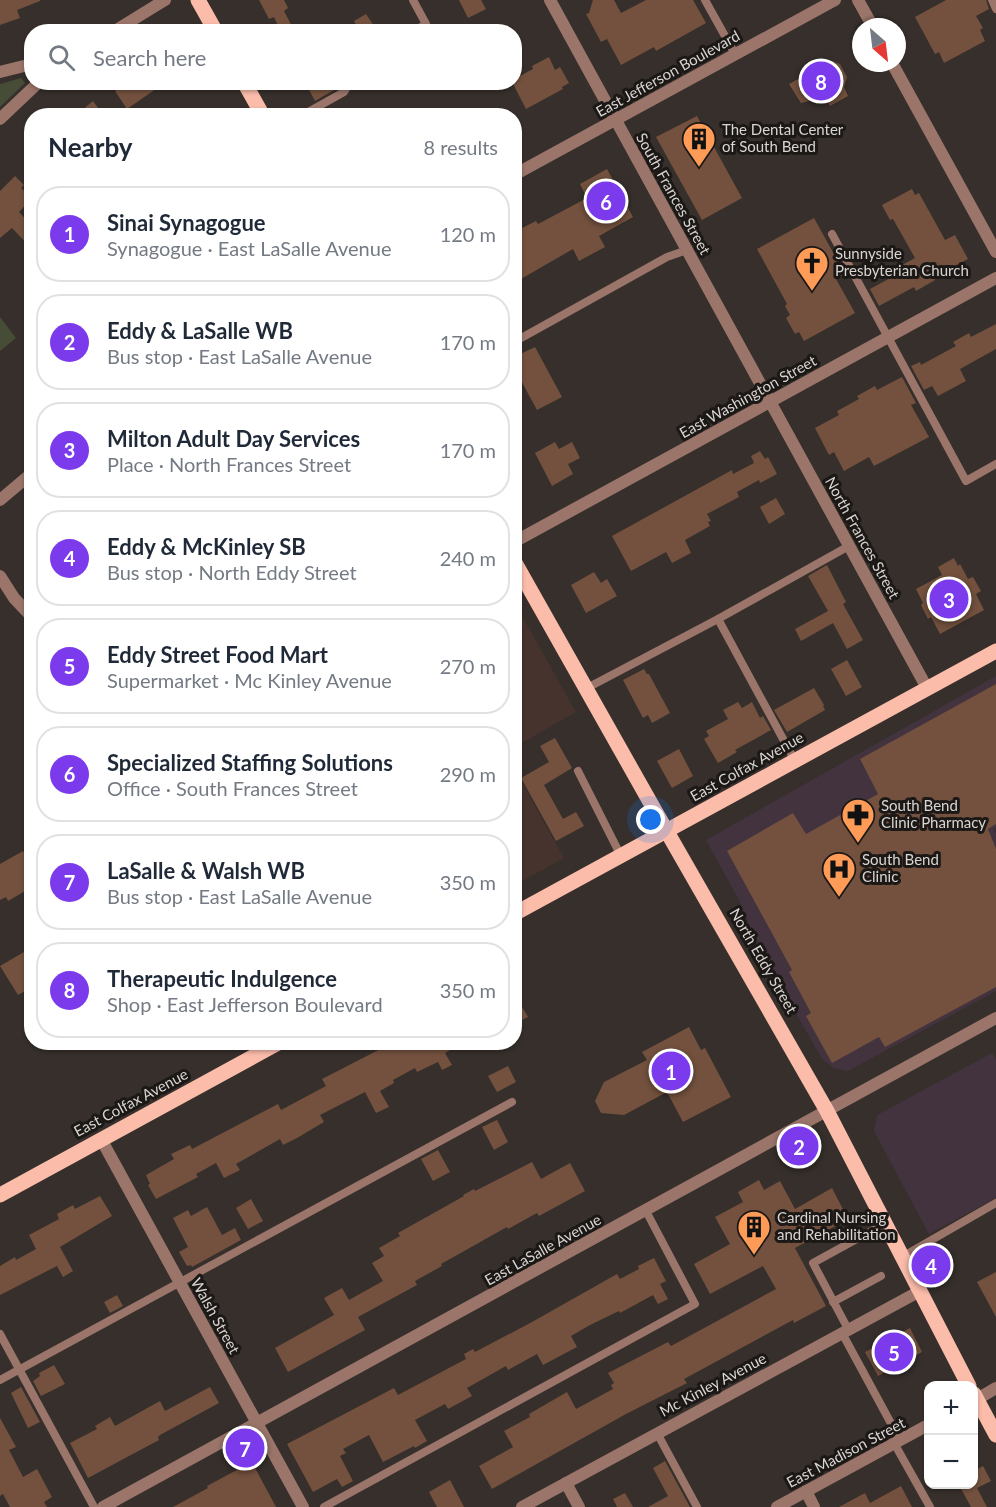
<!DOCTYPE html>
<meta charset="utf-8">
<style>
:root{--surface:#fff;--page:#f2f2f3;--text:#1f2937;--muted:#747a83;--line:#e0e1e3;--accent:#7c3aed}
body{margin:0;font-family:Lato,sans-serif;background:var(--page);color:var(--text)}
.controls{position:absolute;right:18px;bottom:18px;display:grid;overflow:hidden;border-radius:12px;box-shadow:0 2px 4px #0004}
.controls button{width:54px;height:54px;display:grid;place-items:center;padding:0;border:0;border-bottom:2px solid var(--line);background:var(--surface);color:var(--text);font:30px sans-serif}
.compass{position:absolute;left:852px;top:18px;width:54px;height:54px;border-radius:50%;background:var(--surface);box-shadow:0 2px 4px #0004;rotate:152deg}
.you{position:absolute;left:651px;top:820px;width:21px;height:21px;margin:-15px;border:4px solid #fff;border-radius:50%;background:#1a73e8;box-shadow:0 0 0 9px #1a73e833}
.badge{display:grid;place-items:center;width:39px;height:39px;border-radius:50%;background:var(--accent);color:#fff;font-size:20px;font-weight:700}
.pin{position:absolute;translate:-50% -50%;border:3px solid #fff;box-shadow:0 2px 6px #0006}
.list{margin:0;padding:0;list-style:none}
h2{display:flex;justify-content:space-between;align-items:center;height:78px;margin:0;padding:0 24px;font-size:26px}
h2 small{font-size:20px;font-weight:400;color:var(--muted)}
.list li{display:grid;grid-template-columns:39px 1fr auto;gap:18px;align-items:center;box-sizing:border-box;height:96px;margin:0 12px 12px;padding:0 12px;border:2px solid var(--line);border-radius:24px}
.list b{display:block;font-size:22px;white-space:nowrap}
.list p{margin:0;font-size:20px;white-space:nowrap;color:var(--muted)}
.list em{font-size:20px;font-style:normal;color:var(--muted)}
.icon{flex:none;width:33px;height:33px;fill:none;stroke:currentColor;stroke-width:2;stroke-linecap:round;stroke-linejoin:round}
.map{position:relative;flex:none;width:996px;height:1507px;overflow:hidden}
.search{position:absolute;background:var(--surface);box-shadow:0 2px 4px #0004;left:24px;top:24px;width:498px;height:66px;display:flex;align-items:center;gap:15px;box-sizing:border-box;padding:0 21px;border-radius:24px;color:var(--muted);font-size:22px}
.panel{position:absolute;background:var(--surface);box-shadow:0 2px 4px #0004;left:24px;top:108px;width:498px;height:942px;border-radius:24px}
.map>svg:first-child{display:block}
.education{fill:#47332d}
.medical{fill:#43333e}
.green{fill:#474c36}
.building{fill:#73513e}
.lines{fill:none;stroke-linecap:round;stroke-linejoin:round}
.service{stroke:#9b756a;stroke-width:8}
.minor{stroke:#9b756a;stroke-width:12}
.tertiary{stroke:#9b756a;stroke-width:12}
.primary{stroke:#fbbcaa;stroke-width:15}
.labels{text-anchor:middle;stroke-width:6;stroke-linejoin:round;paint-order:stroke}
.street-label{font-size:15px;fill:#d9d5d2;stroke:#1b1816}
.poi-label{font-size:15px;fill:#d9d5d2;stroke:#1b1816;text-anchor:start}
</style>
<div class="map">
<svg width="996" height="1507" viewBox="0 0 996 1507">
<rect width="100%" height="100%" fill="#362f2b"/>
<g class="education">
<polygon points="514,602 576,712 515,747 514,747"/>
<polygon points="514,769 564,858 515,885 514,885"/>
</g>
<g class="medical">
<polygon points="996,676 996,828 994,829 996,834 996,991 848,1071 833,1068 822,1059 760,950 739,900 706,840"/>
<polygon points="992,1053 996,1059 996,1198 929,1234 874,1131 877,1115"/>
</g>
<g class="green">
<polygon points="21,78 25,83 0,107 0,84"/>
<polygon points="0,317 16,338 0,351"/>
</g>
<g class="building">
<polygon points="0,0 40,0 40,1 17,10 20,18 0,25"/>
<polygon points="259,0 284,0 288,8 284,11 295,32 281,32 274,17 269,19"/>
<polygon points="459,0 481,0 486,9 468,18"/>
<polygon points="593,0 614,0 621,13 646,0 693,0 706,23 656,51 654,47 621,65 607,39 601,42 586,14 589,13"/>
<polygon points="946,0 986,0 989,9 976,16 983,28 980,30 985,41 944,63 939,52 935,54 915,17"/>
<polygon points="366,14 374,26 365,32 360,32 354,21"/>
<polygon points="549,57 555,70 560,67 569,83 562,87 563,89 526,109 512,82 514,82 514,79 533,69 532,66"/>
<polygon points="832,61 840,64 847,77 844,87 848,96 830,106 825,97 816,102 814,100 801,103 789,84"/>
<polygon points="128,82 166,82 127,109 115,91"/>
<polygon points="305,82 342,82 339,87 315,101"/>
<polygon points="93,101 104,116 75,116"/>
<polygon points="697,116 742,198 702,220 656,137"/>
<polygon points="607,169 633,217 599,236 605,247 579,261 573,249 514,283 514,232 536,221 538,224 587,198 580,184"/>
<polygon points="15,176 24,185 21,188 32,198 19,212 32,226 32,249 12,228 0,238 0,191"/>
<polygon points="912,189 915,195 919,193 945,240 955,235 968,259 934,277 935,280 916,291 914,287 879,306 870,289 905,270 902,265 915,258 893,219 890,220 882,205"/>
<polygon points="814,218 845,274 836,279 855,313 804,341 799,332 795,334 786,318 790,315 785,306 787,304 757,249"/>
<polygon points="996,324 996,349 960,369 966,381 938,396 932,386 924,390 911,366 920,362 921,365 956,346 953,342 969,333 971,337"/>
<polygon points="535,347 562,397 537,410 518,375 521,373 514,361 514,357"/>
<polygon points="902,377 916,403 911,405 929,437 874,466 869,457 844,471 834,452 829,455 815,428 839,415 837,411 859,399 857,396 875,386 877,390"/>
<polygon points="555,442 559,449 572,442 580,458 568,464 573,474 552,486 535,453"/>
<polygon points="760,451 765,459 768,457 777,474 760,483 759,480 737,492 739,497 707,514 711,521 708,522 710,526 685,540 691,553 672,563 666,552 631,571 612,536 732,470 733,474 754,463 751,456"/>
<polygon points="776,498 785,514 769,524 760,507"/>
<polygon points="954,558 958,566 960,564 968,579 973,577 981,591 976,594 984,610 940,634 931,617 928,619 921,605 923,603 916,589 942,575 938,567"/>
<polygon points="827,565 846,602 843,604 863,640 847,649 833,623 801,641 795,629 828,611 808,576"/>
<polygon points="594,572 601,583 607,579 617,596 586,613 571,585"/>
<polygon points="847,660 862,687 846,696 831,669"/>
<polygon points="644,669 647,674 649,674 670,713 652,723 648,715 643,718 623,680"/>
<polygon points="996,684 996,824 988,829 996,849 996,987 885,1047 879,1037 832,1063 806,1016 811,1013 789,972 792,970 727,851 793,813 806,834 878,794 860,759"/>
<polygon points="814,688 824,705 823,706 825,710 787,732 774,710"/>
<polygon points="738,702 742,708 752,702 760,718 763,716 771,730 735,750 737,752 718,763 704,739 709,736 706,731 728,719 723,710"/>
<polygon points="555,738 572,768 544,785 563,819 576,812 584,826 556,841 521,778 549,762 540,746"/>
<polygon points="679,749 693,776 672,788 657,761"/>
<polygon points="23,851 27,857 32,855 32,887 8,901 6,897 0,900 0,864"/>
<polygon points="24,952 32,965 32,987 18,995 0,966"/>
<polygon points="514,993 528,1017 514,1024"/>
<polygon points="689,1027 701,1050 705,1048 731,1097 683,1122 667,1092 624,1115 601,1113 595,1101 604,1082 647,1060 642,1052"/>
<polygon points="394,1042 464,1042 445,1053 452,1065 442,1070 438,1062 417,1072 415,1068 393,1080 394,1083 380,1091 389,1107 376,1113 365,1092 320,1115 324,1122 297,1138 283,1145 280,1139 236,1164 240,1170 224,1178 216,1163 196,1174 198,1177 156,1199 148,1185 150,1184 146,1175 174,1159 171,1154 190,1145 192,1149 278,1104 281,1110 326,1086 322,1079"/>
<polygon points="508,1066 516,1082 497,1092 488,1076"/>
<polygon points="497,1120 508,1142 494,1150 482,1127"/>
<polygon points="438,1150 450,1172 433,1181 421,1159"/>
<polygon points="532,1162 541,1179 570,1163 585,1191 539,1216 537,1213 508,1229 507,1227 441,1264 442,1266 415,1281 417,1285 358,1317 365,1330 288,1372 275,1348 334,1315 324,1298 342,1288 349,1300 383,1281 372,1263 384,1256 379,1248 400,1236 398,1233 464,1196 463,1195 474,1189 475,1191"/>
<polygon points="759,1180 764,1190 780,1181 795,1209 832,1188 848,1219 795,1248 826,1306 794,1323 793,1320 684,1379 687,1383 626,1414 492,1489 479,1466 513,1447 504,1431 530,1417 529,1414 567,1392 576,1409 613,1389 611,1385 614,1383 608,1373 668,1342 671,1346 776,1289 763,1266 710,1294 694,1264 730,1244 715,1217 743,1202 738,1192"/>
<polygon points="100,1196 112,1216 60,1247 73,1271 63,1277 57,1266 0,1295 0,1266 15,1257 16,1260 36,1249 29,1235 59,1219 57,1214 73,1205 75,1209"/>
<polygon points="251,1199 263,1221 248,1229 236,1208"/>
<polygon points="207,1207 222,1235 235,1228 241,1240 192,1267 191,1265 187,1266 179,1252 188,1247 173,1218 188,1210 191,1216"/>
<polygon points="654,1258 666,1281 660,1284 668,1299 658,1304 653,1295 620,1313 619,1311 590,1325 571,1336 577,1347 543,1365 537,1354 508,1370 506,1366 467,1388 472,1396 448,1409 445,1404 415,1420 427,1441 415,1448 414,1446 383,1462 369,1435 343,1449 346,1453 340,1456 353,1481 342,1487 337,1479 313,1492 287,1444 394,1388 398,1395 466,1359 464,1354 473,1349 475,1352 532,1322 617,1274 620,1279 639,1269 638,1266"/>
<polygon points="996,1272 996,1317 977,1282"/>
<polygon points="117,1295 123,1306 110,1313 104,1302"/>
<polygon points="910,1328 922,1352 878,1376 865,1352"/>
<polygon points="54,1365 65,1384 41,1396 33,1381 40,1376 39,1373"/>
<polygon points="21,1387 40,1422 28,1428 11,1393"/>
<polygon points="210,1387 219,1403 160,1435 158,1437 159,1440 88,1478 70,1443 97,1429 95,1426 110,1417 115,1426 160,1401 165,1411"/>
<polygon points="0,1418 16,1447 9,1450 23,1477 37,1469 52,1497 44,1502 47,1507 10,1507 3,1494 0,1496"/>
<polygon points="665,1461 690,1507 648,1507 668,1496 653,1468"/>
<polygon points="250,1463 252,1467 254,1466 276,1507 173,1507 208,1488 207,1486"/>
<polygon points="983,1466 991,1481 977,1488 987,1507 971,1507 959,1485 974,1485 974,1471"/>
<polygon points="450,1480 464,1507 437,1507 429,1492"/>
<polygon points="901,1486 912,1507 839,1507 865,1493 870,1503"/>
<polygon points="625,1493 633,1507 617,1507 613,1499"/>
</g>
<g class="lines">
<g class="service">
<polyline points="705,0 735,54"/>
<polyline points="992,0 996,9"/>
<polyline points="413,32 426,24 413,0"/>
<polyline points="301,116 344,92 350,82"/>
<polyline points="832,234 966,481 996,464"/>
<polyline points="514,342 667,257 687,250"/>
<polyline points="718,619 795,761"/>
<polyline points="587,688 718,619 849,546"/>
<polyline points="578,771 621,856"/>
<polyline points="902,1257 996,1203"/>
<polyline points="833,1302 881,1276"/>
<polyline points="848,1329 813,1263 886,1223"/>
<polyline points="842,1333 900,1440"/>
<polyline points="0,1334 94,1507"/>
<polyline points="0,1380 512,1102"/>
<polyline points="657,1433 697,1507"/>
<polyline points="894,1443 930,1507"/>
<polyline points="324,1507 695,1304 646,1211"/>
</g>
<g class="minor">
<polyline points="550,0 927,688"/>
<polyline points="858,0 873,27"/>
<polyline points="113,32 165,0"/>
<polyline points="892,63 996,252"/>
<polyline points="0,72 32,64"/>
<polyline points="0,119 39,82"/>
<polyline points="514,542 996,278"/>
<polyline points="0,576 14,598 32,617"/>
<polyline points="101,1139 303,1507"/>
<polyline points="974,1401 996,1388"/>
<polyline points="566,1483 579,1507"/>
<polyline points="806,1491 814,1507"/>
<polyline points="522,1507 920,1291"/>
<polyline points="777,1507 928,1425"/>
</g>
<g class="tertiary">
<polyline points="514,175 835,0"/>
<polyline points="0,500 32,473"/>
<polyline points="103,1507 996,1018"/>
</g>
<g class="primary">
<polyline points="198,0 216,32"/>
<polyline points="244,82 263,116"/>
<polyline points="514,561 654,809 827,1111 969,1386"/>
<polyline points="514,914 996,651"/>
<polyline points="0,1195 280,1042"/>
<polyline points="974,1394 996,1435"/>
</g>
</g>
<defs>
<g id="building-pin" transform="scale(1.725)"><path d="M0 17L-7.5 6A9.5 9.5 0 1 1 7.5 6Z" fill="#fe9c57" stroke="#1b1816"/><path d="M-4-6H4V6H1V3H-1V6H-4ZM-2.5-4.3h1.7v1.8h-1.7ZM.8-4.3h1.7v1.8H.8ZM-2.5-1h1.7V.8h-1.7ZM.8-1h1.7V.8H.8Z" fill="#111"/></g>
<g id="church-pin" transform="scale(1.725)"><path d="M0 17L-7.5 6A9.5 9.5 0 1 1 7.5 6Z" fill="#fe9c57" stroke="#1b1816"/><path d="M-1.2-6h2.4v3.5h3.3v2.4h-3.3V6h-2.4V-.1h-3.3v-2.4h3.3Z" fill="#111"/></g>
<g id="pharmacy-pin" transform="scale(1.725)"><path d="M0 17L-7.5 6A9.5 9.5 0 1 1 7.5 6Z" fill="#fe9c57" stroke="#1b1816"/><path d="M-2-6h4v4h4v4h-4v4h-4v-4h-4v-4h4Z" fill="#111"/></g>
<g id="hospital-pin" transform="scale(1.725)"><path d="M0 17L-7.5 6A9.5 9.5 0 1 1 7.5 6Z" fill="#fe9c57" stroke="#1b1816"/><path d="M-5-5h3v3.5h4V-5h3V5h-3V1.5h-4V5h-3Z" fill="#111"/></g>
</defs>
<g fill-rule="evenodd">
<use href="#building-pin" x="699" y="139"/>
<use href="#church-pin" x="812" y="263"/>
<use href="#pharmacy-pin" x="858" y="815"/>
<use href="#hospital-pin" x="839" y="869"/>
<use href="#building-pin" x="754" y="1227"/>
</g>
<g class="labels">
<g class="street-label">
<text transform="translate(668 74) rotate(-29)" y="5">East Jefferson Boulevard</text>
<text transform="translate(673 194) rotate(61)" y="5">South Frances Street</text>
<text transform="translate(748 397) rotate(-29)" y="5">East Washington Street</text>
<text transform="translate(862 538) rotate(61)" y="5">North Frances Street</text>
<text transform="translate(747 767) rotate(-29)" y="5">East Colfax Avenue</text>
<text transform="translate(763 961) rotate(60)" y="5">North Eddy Street</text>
<text transform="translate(131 1103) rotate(-28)" y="5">East Colfax Avenue</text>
<text transform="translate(543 1250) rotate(-29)" y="5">East LaSalle Avenue</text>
<text transform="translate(215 1316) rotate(61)" y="5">Walsh Street</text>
<text transform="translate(713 1385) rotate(-28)" y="5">Mc Kinley Avenue</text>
<text transform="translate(846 1453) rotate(-28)" y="5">East Madison Street</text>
</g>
<g class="poi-label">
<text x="722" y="135">The Dental Center<tspan x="722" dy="17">of South Bend</tspan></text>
<text x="835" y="259">Sunnyside<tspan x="835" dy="17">Presbyterian Church</tspan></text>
<text x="881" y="811">South Bend<tspan x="881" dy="17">Clinic Pharmacy</tspan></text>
<text x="862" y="865">South Bend<tspan x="862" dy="17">Clinic</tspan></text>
<text x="777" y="1223">Cardinal Nursing<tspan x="777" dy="17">and Rehabilitation</tspan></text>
</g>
</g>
</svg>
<div class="controls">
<button>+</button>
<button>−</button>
</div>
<svg class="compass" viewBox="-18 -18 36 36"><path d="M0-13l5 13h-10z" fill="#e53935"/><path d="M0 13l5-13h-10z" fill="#747a83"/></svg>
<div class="you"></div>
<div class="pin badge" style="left:671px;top:1071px">1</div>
<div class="pin badge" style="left:799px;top:1146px">2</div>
<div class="pin badge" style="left:949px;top:599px">3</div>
<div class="pin badge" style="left:931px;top:1265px">4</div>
<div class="pin badge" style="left:894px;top:1352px">5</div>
<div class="pin badge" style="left:606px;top:201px">6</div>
<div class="pin badge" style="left:245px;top:1448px">7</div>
<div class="pin badge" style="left:821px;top:81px">8</div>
<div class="search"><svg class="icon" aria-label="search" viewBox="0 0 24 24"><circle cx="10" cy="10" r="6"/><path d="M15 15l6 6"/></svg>Search here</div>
<section class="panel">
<h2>Nearby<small>8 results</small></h2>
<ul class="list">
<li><span class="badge">1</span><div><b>Sinai Synagogue</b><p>Synagogue · East LaSalle Avenue</p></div><em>120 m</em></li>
<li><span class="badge">2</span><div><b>Eddy &amp; LaSalle WB</b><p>Bus stop · East LaSalle Avenue</p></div><em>170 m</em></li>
<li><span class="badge">3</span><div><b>Milton Adult Day Services</b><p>Place · North Frances Street</p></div><em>170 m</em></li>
<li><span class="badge">4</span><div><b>Eddy &amp; McKinley SB</b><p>Bus stop · North Eddy Street</p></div><em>240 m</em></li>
<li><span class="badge">5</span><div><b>Eddy Street Food Mart</b><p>Supermarket · Mc Kinley Avenue</p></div><em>270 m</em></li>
<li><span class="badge">6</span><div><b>Specialized Staffing Solutions</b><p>Office · South Frances Street</p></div><em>290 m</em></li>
<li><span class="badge">7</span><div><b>LaSalle &amp; Walsh WB</b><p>Bus stop · East LaSalle Avenue</p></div><em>350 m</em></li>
<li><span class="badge">8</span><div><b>Therapeutic Indulgence</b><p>Shop · East Jefferson Boulevard</p></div><em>350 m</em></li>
</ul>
</section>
</div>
